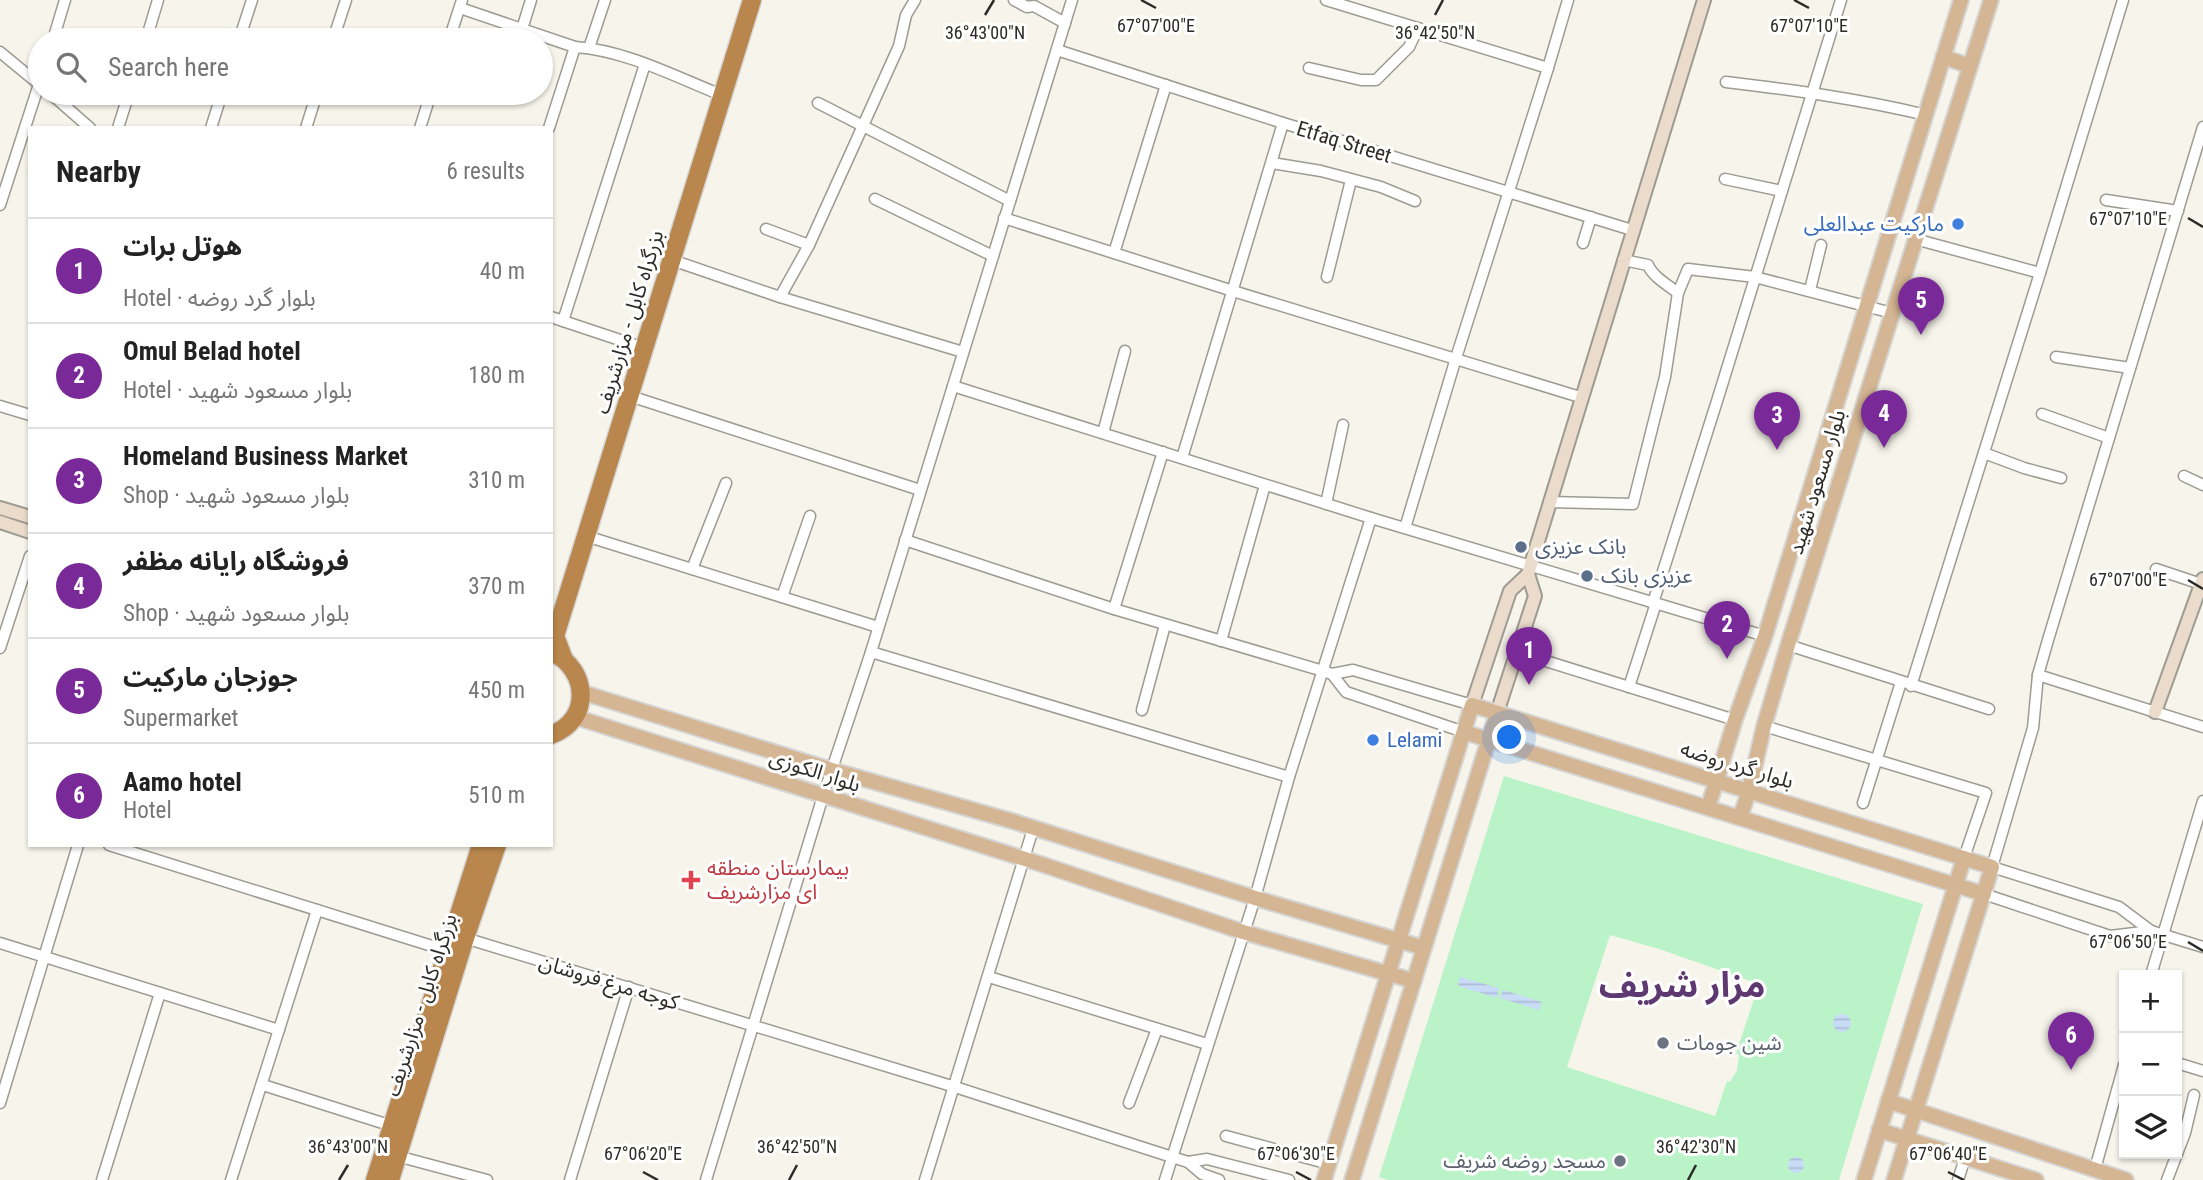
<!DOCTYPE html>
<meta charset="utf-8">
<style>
:root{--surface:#fff;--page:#f2f2f2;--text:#222;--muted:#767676;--line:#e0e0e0;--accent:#7a2999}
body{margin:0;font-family:"Roboto Condensed","Noto Sans Arabic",sans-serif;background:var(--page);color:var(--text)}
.controls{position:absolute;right:21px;bottom:21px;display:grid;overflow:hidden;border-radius:0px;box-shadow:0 2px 5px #0004}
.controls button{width:63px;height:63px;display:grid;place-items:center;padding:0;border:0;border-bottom:2px solid var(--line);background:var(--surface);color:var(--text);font:35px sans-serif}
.you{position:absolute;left:1510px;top:738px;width:24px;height:24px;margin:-18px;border:5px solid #fff;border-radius:50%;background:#1a73e8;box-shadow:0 0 0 10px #1a73e833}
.badge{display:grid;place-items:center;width:46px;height:46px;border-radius:50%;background:var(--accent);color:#fff;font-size:23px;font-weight:700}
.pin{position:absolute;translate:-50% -58px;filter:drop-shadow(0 2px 4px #0008)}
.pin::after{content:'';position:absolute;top:37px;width:24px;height:21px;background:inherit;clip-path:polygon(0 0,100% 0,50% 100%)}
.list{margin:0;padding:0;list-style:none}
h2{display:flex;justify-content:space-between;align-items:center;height:91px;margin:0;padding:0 28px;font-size:30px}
h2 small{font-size:23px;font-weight:400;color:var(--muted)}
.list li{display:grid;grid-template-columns:46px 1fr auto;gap:21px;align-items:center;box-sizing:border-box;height:105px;padding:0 28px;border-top:2px solid var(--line)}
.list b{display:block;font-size:26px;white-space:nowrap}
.list p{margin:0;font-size:23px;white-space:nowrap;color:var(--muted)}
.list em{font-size:23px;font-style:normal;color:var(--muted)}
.icon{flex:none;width:38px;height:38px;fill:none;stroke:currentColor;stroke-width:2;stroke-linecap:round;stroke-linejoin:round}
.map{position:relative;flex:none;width:2203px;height:1180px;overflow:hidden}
.search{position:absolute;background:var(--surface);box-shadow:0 2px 5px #0004;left:28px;top:28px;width:525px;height:77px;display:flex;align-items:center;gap:18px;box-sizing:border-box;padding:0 24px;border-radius:38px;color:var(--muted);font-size:26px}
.panel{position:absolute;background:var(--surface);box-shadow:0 2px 5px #0004;left:28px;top:126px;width:525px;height:721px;border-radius:0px}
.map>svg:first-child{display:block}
.green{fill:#baf3c7;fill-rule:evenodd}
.water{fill:url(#water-rules)}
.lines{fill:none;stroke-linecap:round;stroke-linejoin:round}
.street-casing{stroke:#9d9b92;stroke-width:13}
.secondary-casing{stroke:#9d9b92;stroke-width:16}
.primary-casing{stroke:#d5d5d4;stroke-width:18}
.highway-casing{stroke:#d5d5d4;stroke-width:21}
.street{stroke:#fff;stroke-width:10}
.secondary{stroke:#eadbca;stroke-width:12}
.primary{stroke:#d5b694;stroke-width:14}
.highway{stroke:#b9864d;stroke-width:18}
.ticks{fill:none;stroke:#2c2b27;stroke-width:2.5}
.shop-dot{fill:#3f7fe0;stroke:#fff;stroke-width:2.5}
.service-dot{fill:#5c6f8a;stroke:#fff;stroke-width:2.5}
.health-dot{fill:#e0444e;stroke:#fff;stroke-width:2.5}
.worship-dot{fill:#6b7280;stroke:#fff;stroke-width:2.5}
.labels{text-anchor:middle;stroke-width:6;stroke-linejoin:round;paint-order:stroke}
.street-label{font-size:21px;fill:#2c2b27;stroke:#fff}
.shop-label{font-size:21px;fill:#366cbe;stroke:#fff;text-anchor:end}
.service-label{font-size:21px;fill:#4e5e75;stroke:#fff;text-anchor:start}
.health-label{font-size:21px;fill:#be3a42;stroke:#fff;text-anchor:start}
.worship-label{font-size:21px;fill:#5b616d;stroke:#fff;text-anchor:start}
.town-label{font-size:35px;font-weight:bold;fill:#5e3870;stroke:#fff}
.ticks-label{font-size:18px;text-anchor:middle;fill:#2c2b27;stroke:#fff;stroke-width:6;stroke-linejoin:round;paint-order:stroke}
</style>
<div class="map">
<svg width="2203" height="1180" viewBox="0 0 2203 1180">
<defs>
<pattern id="water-rules" width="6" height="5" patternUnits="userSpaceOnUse" patternTransform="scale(1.75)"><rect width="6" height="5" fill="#c8dbf7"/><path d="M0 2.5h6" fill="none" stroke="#acbcd4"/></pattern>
</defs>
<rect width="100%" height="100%" fill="#f7f5eb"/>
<path class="green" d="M1504,776L1923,904L1839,1180H1388L1379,1177ZM1610,935L1659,949L1759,984L1736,1053L1739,1055L1737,1070L1730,1082L1727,1081L1715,1116L1567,1067Z"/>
<g class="water">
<polygon points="1460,977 1499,988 1497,998 1458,986"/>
<polygon points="1503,990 1542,1002 1539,1010 1500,998"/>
<circle cx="1842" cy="1023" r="9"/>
<circle cx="1796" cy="1165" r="8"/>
</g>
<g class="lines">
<g class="street-casing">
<g id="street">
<polyline points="1014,0 1027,7 1034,6 1065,23"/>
<polyline points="1326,0 1548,68"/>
<path d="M460,8L575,47C623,50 670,74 714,92"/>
<polyline points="522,29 531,0"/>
<polyline points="53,40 65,0"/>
<polyline points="146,40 158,0"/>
<polyline points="239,40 252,0"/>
<polyline points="333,40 346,0"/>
<polyline points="449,40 462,0"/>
<polyline points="589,48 605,0"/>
<polyline points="1057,50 1283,123 1632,230"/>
<polyline points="0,52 40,85"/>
<polyline points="1309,68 1361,80 1376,80 1409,47 1418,28"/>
<path d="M1726,82C1793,90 1860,99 1926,115"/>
<polyline points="50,93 90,128"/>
<polyline points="818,103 1010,201"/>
<polyline points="2203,127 2048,640 2038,675 2033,728 1992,867 2119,907 2151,931 2203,947"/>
<polyline points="118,128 129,93"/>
<polyline points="211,128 222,93"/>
<polyline points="306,128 317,93"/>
<polyline points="420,128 431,93"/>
<polyline points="549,128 575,47"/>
<polyline points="1272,163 1321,171 1381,187 1415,201"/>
<polyline points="1725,179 1782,191"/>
<polyline points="875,199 993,256"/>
<polyline points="2106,200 2178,211"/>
<polyline points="0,205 40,81"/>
<polyline points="1004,218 1233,291 1580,397"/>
<polyline points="766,229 809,245"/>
<polyline points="1915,239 2040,273"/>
<polyline points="1583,243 1591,217"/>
<polyline points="1114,253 1166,85"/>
<polyline points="672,260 780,297 963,352"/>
<path d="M1623,260L1648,265C1653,277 1668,285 1678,293"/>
<polyline points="1327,277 1351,180"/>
<polyline points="1810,290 1821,245"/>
<polyline points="780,297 809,245 899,46 906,15 915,0"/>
<polyline points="551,317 635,345"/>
<polyline points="563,321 645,64"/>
<polyline points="2056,357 2130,368"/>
<polyline points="953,386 1371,518 1765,636"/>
<polyline points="630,396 920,490"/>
<polyline points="0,406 30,415"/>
<polyline points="2042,414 2109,438"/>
<polyline points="1103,433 1125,351"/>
<polyline points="1984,453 2024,468 2061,478"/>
<polyline points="1182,458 1283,123"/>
<polyline points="2184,476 2203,485"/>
<polyline points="1549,502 1633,504 1665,377 1678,293 1688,269 1755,277 1892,313"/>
<polyline points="1326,504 1343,425"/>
<polyline points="1405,528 1456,358 1548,68 1568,0"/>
<polyline points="586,536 878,627"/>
<polyline points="905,540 1114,609 1323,671 1332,674 1346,692 1464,732"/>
<polyline points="692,569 726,483"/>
<polyline points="2156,569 2201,584"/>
<polyline points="782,597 810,516"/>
<polyline points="1653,603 1717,401 1841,0"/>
<polyline points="1114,609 1163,452"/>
<polyline points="1221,641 1265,485"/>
<polyline points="1788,645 1989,709"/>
<polyline points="0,648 30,556"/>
<polyline points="871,652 1289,777"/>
<polyline points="1517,652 1735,720"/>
<polyline points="1332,674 1353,670 1472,705"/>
<polyline points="2038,675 2203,727"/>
<polyline points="1911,686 2040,273 2123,0"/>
<polyline points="1629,687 1656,603"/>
<polyline points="1142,710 1165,625"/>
<polyline points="1764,726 1986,793 1964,858"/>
<polyline points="1863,803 1901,682"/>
<polyline points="109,845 448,951"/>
<polyline points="1984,894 2110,936 2151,931"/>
<polyline points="465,938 955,1087 1172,1157 1188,1162 1202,1174 1219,1180"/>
<polyline points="0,943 279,1030"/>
<polyline points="2151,975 2203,801"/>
<polyline points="989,977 1207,1044"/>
<polyline points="2177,1063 2203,1071"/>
<polyline points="263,1085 392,1126"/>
<polyline points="0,1103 78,845"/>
<polyline points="1129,1103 1157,1029"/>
<polyline points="1226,1136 1329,1164"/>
<polyline points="397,1156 487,1180"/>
<polyline points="1188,1162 1207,1159 1289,1180"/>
<polyline points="2095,1169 2124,1065"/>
<polyline points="102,1180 160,993"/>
<polyline points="231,1180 317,910"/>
<polyline points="570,1180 629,987"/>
<polyline points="706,1180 823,796 871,652 1072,0"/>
<polyline points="925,1180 1033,829"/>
<polyline points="1165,1180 1255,898 1289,777 1371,518"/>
<polyline points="1958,1180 1965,1158"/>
<polyline points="2167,1180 2185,1133 2194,1095"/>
</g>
</g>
<g class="secondary-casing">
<g id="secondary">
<polyline points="0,508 30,517"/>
<polyline points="0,522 30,532"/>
<polyline points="1472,705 1510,591 1528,574 1704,0"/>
<polyline points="2155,712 2203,579"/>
<polyline points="1497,713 1535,596 1528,574"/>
</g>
</g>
<g class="primary-casing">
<g id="primary">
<polyline points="1943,57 1970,66"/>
<polyline points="581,692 832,770 1012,821 1255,898 1424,948"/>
<polyline points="575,717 1044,865 1243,932 1414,981"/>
<polyline points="1464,732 1984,894"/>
<polyline points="1708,808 1735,720 1765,636 1961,0"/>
<polyline points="1740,818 1749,791 1764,726 1788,645 1991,0"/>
<polyline points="1888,1101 2126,1180"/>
<polyline points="1879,1130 2036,1180"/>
<polyline points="1324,1180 1472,705 1992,867 1894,1180"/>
<polyline points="1352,1180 1497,713"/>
<polyline points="1864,1180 1964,858"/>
</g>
</g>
<g class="highway-casing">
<g id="highway">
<polyline points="563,657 555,636 752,0"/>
<path d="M551,735C592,720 589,670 552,652"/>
<polyline points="375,1180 481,845"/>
<polyline points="390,1180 465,938 497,845"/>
</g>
</g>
<use href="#street" class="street"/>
<use href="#secondary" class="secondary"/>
<use href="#primary" class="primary"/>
<use href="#highway" class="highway"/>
</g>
<path class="ticks" d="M1141,0L1156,8M1794,0L1809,8M985,15L994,0M1435,15L1443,0M2188,218L2203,227M2188,580L2203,589M2188,942L2203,951M643,1172L658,1180M1296,1172L1311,1180M1948,1172L1964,1180M339,1180L348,1165M789,1180L797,1165M1688,1180L1696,1165"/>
<g class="shop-dot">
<circle cx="1958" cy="224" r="7"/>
<circle cx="1373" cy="740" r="7"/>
</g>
<g class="service-dot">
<circle cx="1521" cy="547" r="7"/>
<circle cx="1587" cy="576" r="7"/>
</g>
<path class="health-dot" d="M687.5 869.5h7v7h7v7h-7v7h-7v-7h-7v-7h7z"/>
<g class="worship-dot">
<circle cx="1663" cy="1043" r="7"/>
<circle cx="1620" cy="1161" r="7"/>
</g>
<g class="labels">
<g class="street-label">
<text transform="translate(1344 142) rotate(17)" y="7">Etfaq Street</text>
<text transform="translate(629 322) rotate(-73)" y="7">بزرگراه کابل - مزارشریف</text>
<text transform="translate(1817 482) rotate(-73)" y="7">بلوار مسعود شهید</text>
<text transform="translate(1737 765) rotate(17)" y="7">بلوار گرد روضه</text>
<text transform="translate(815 771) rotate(18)" y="7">بلوار الکوزی</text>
<text transform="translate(609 982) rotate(17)" y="7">كوجه مرغ فروشان</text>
<text transform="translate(421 1005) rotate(-72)" y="7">بزرگراه کابل - مزارشریف</text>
</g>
<g class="shop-label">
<text x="1944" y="231">مارکیت عبدالعلی</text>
<text x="1387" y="747" text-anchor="start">Lelami</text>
</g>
<g class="service-label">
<text x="1535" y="554">بانک عزیزی</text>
<text x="1601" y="583">عزیزی بانک</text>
</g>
<g class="health-label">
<text x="707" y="875">بیمارستان منطقه<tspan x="707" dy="24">ای مزارشریف</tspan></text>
</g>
<g class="worship-label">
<text x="1677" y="1050">شین جومات</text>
<text x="1606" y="1168" text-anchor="end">مسجد روضه شریف</text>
</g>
<g class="town-label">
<text x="1682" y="997">مزار شريف</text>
</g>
</g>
<g class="ticks-label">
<text x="1156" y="32">67°07'00"E</text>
<text x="1809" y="32">67°07'10"E</text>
<text x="985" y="39">36°43'00"N</text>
<text x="1435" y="39">36°42'50"N</text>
<text x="2128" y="225">67°07'10"E</text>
<text x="2128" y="586">67°07'00"E</text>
<text x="2128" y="948">67°06'50"E</text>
<text x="348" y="1153">36°43'00"N</text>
<text x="797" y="1153">36°42'50"N</text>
<text x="1696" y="1153">36°42'30"N</text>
<text x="643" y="1160">67°06'20"E</text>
<text x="1296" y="1160">67°06'30"E</text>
<text x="1948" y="1160">67°06'40"E</text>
</g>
</svg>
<div class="controls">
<button>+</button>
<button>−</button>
<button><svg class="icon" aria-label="layers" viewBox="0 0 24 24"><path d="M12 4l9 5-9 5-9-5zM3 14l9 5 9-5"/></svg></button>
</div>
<div class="you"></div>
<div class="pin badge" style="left:1529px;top:685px">1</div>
<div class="pin badge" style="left:1727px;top:659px">2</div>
<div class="pin badge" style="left:1777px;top:450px">3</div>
<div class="pin badge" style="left:1884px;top:448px">4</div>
<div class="pin badge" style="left:1921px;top:335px">5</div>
<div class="pin badge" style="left:2071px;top:1070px">6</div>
<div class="search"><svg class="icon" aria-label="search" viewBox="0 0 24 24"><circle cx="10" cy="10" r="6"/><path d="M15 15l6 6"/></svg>Search here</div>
<section class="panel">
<h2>Nearby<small>6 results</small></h2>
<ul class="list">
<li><span class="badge">1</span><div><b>هوتل برات</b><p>Hotel · بلوار گرد روضه</p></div><em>40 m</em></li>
<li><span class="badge">2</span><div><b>Omul Belad hotel</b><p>Hotel · بلوار مسعود شهید</p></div><em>180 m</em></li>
<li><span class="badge">3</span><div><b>Homeland Business Market</b><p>Shop · بلوار مسعود شهید</p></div><em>310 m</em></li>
<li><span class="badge">4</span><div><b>فروشگاه رایانه مظفر</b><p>Shop · بلوار مسعود شهید</p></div><em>370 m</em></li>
<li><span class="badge">5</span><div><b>جوزجان مارکیت</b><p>Supermarket</p></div><em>450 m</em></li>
<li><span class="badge">6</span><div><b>Aamo hotel</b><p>Hotel</p></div><em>510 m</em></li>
</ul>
</section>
</div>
